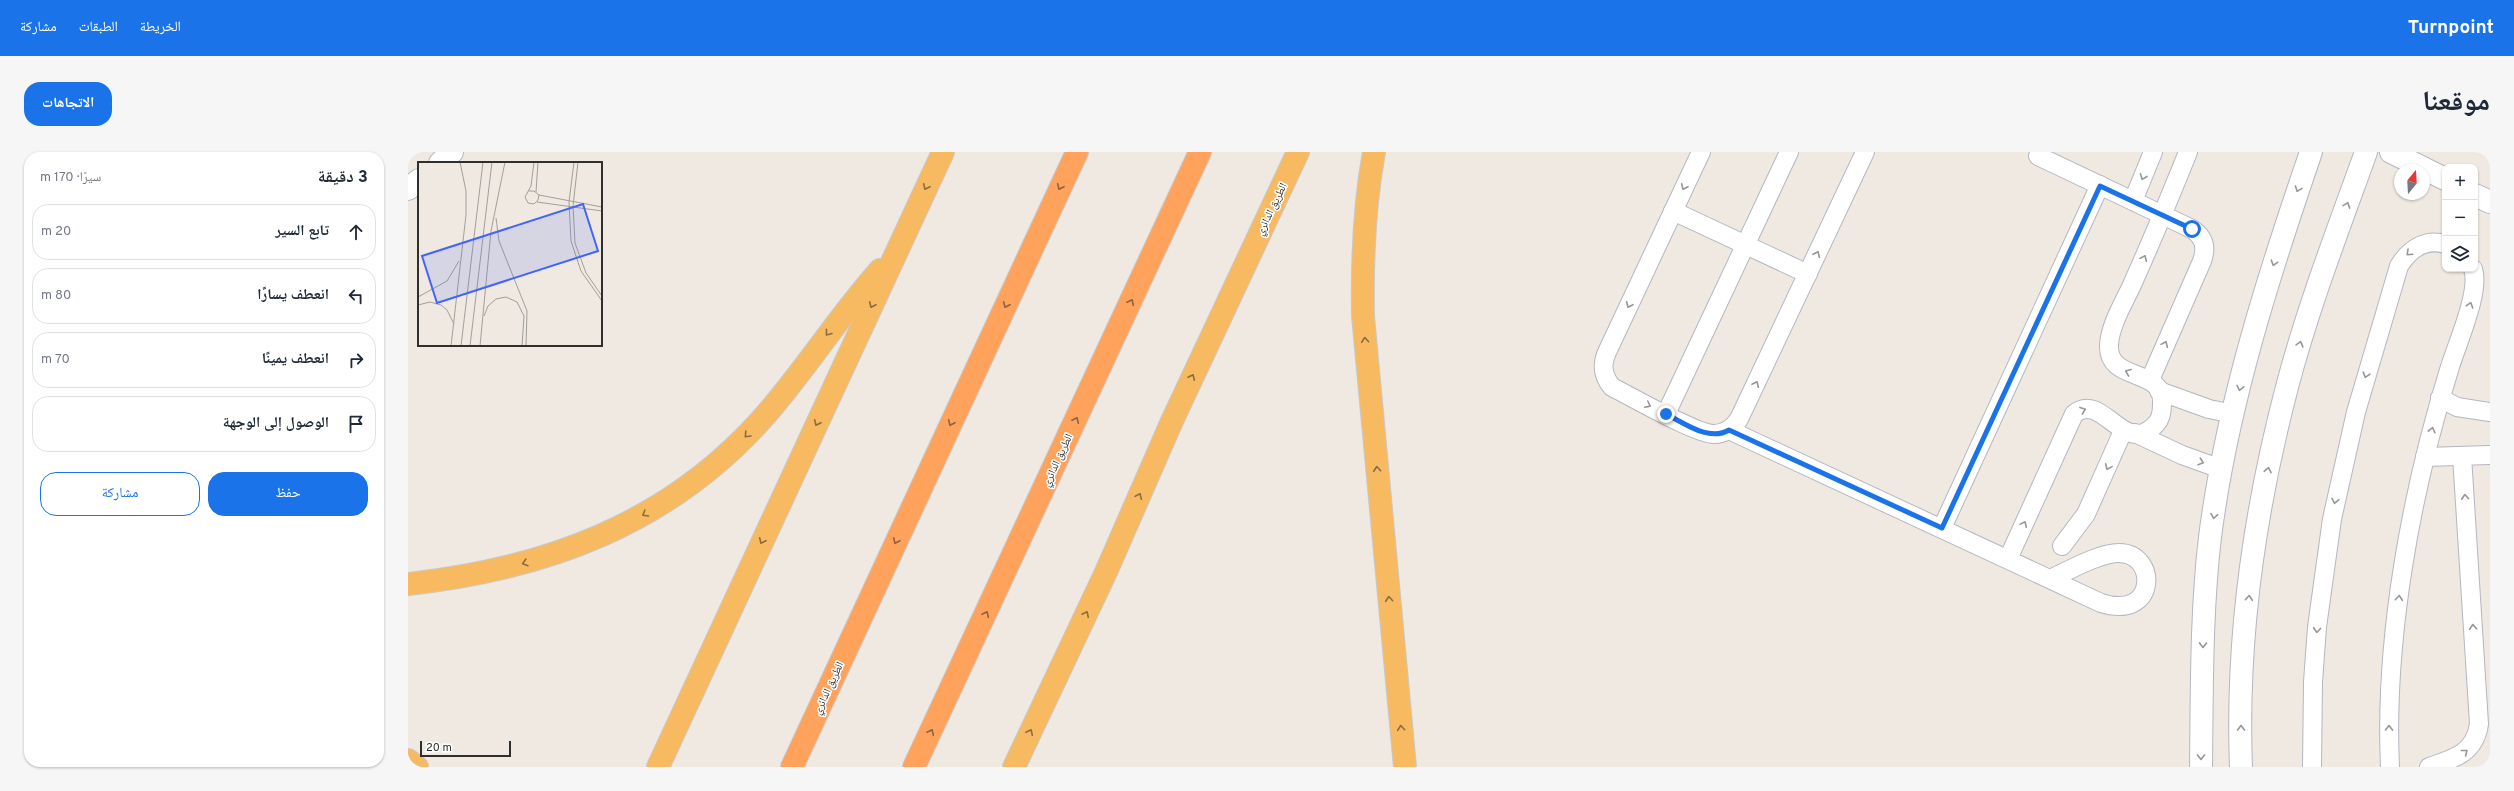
<!DOCTYPE html>
<html lang="ar">
<meta charset="utf-8">
<style>
:root{--surface:#fff;--page:#f6f6f7;--text:#1f2937;--muted:#747a83;--line:#e0e1e3;--accent:#1a73e8}
body{margin:0;font-family:Overpass,"Noto Naskh Arabic",sans-serif;background:var(--page);color:var(--text);direction:rtl}
.controls{position:absolute;right:12px;top:12px;display:grid;overflow:hidden;border-radius:8px;box-shadow:0 1px 3px #0004}
.controls button{width:36px;height:36px;display:grid;place-items:center;padding:0;border:0;border-bottom:1px solid var(--line);background:var(--surface);color:var(--text);font:20px sans-serif}
.compass{position:absolute;left:1986px;top:12px;width:36px;height:36px;border-radius:50%;background:var(--surface);box-shadow:0 1px 3px #0004;rotate:18deg}
.scale{position:absolute;left:12px;bottom:10px;width:91px;box-sizing:border-box;padding-left:4px;border:2px solid #2e2e2e;border-top:0;font-size:11px;line-height:14px;white-space:nowrap;color:#2e2e2e;-webkit-text-stroke:3px #fff;paint-order:stroke}
.stop{position:absolute;width:12px;height:12px;margin:-9px;border:3px solid #1a73e8;border-radius:50%;background:#fff}
.stop.end{background:#1a73e8;border-color:#fff;box-shadow:0 1px 4px #0008}
.list{margin:0;padding:0;list-style:none}
h2{display:flex;justify-content:space-between;align-items:center;height:52px;margin:0;padding:0 16px;font-size:17px}
h2 small{font-size:13px;font-weight:400;color:var(--muted)}
.list li{display:grid;grid-template-columns:26px 1fr auto;gap:12px;align-items:center;box-sizing:border-box;height:56px;margin:0 8px 8px;padding:0 8px;border:1px solid var(--line);border-radius:16px}
.list b{display:block;font-size:15px;white-space:nowrap}
.list em{font-size:13px;font-style:normal;color:var(--muted)}
.actions{display:flex;gap:8px;padding:12px 16px}
.actions a{flex:1;padding:9px 0;border:1px solid var(--accent);border-radius:16px;text-align:center;font-size:14px;color:var(--accent)}
.actions .main{background:var(--accent);color:#fff}
.icon{flex:none;width:22px;height:22px;fill:none;stroke:currentColor;stroke-width:2;stroke-linecap:round;stroke-linejoin:round}
.map{position:relative;flex:none;width:2082px;height:615px;overflow:hidden;direction:ltr;border-radius:16px}
header{display:flex;align-items:center;gap:24px;box-sizing:border-box;height:56px;padding:0 20px;background:var(--accent);color:#fff}
header strong{font-size:19px}
nav{display:flex;gap:22px;margin-inline-start:auto;font-size:14px}
.intro{display:flex;align-items:center;justify-content:space-between;box-sizing:border-box;height:96px;padding:0 24px}
h1{margin:0;font-size:28px}
.button{padding:10px 18px;border-radius:16px;background:var(--accent);color:#fff;font-size:14px;font-weight:700}
main{display:flex;gap:24px;padding:0 24px}
aside{flex:1;background:var(--surface);border-radius:16px;box-shadow:0 1px 3px #0004}
.map>svg:first-child{display:block}
.lines{fill:none;stroke-linecap:round;stroke-linejoin:round}
.service-casing{stroke:#b4b7c1;stroke-width:20}
.minor-casing{stroke:#b4b7c1;stroke-width:24}
.tertiary-casing{stroke:#b4b7c1;stroke-width:24}
.trunk-casing{stroke:#c9c9c9;stroke-width:24}
.motorway-casing{stroke:#c9c9c9;stroke-width:24}
.service{stroke:#fff;stroke-width:18}
.minor{stroke:#fff;stroke-width:22}
.tertiary{stroke:#fff;stroke-width:22}
.trunk{stroke:#f8ba60;stroke-width:22}
.motorway{stroke:#ffa35c;stroke-width:22}
.oneway{stroke:#969696}
.oneway2{stroke:#896d44}
.oneway3{stroke:#8c6343}
.route{stroke:#1a73e8;stroke-width:5}
.labels{text-anchor:middle;stroke-width:3;stroke-linejoin:round;paint-order:stroke}
.street-label{font-size:11px;fill:#2e2e2e;stroke:#fff}
.inset-road{fill:none;stroke:#a29e99;stroke-width:1}
.view{fill:#4264fb;fill-opacity:0.15;stroke:#4264fb;stroke-width:2}
.inset-edge{fill:none;stroke:#2e2e2e;stroke-width:2}
</style>
<header>
<strong>Turnpoint</strong>
<nav><a>الخريطة</a><a>الطبقات</a><a>مشاركة</a></nav>
</header>
<div class="intro"><h1>موقعنا</h1><a class="button">الاتجاهات</a></div>
<main>
<div class="map">
<svg width="2082" height="615" viewBox="0 0 2082 615">
<rect width="100%" height="100%" fill="#efe9e1"/>
<g class="lines">
<g class="service-casing">
<g id="service">
<path d="M1293,0L1200,198C1193,212 1194,223 1204,235C1224,245 1288,282 1306,282C1317,282 1325,276 1331,267L1457,0"/>
<path d="M1630,4L1784,77C1796,85 1799,95 1794,109L1742,228"/>
<polyline points="1725,49 1745,0"/>
<polyline points="1265,59 1400,122"/>
<polyline points="1751,239 1801,257 1826,262"/>
<polyline points="2032,246 2049,255 2082,260"/>
<polyline points="1258,262 1381,0"/>
<path d="M1321,278L1693,451C1750,469 1750,401 1711,401C1691,401 1660,419 1642,427"/>
<polyline points="1727,281 1774,303 1813,317"/>
<polyline points="2017,305 2082,303"/>
<polyline points="1534,376 1692,33"/>
<polyline points="1654,394 1678,362 1715,279"/>
<path d="M1600,407L1666,262C1695,238 1716,307 1748,272C1753,267 1754,259 1754,252C1757,215 1699,231 1701,193C1702,171 1719,146 1727,126C1746,84 1763,42 1780,0"/>
<path d="M1904,615L1905,530L1909,475L1924,367L1948,260L1991,114C2001,98 2017,86 2037,92"/>
<path d="M1982,615C1976,487 2003,341 2041,218C2048,194 2073,139 2065,117"/>
<path d="M2021,615C2046,607 2067,601 2071,572L2054,304"/>
</g>
</g>
<g class="minor-casing">
<g id="minor">
<polyline points="32,11 44,0"/>
<polyline points="0,37 11,28"/>
</g>
</g>
<g class="tertiary-casing">
<g id="tertiary">
<polyline points="1983,0 2037,27"/>
<polyline points="2067,43 2082,50"/>
<path d="M1793,615C1794,538 1793,461 1802,385C1819,253 1860,125 1903,0"/>
<path d="M1833,615C1828,488 1847,357 1879,235C1900,155 1930,78 1958,0"/>
</g>
</g>
<g class="trunk-casing">
<g id="trunk">
<path d="M966,0C956,54 954,109 955,164L997,615"/>
<path d="M0,432C138,417 260,372 354,267C396,220 430,165 472,118"/>
<polyline points="0,608 9,615"/>
<polyline points="250,615 535,0"/>
<polyline points="606,615 698,420 764,269 890,0"/>
</g>
</g>
<g class="motorway-casing">
<g id="motorway">
<polyline points="384,615 669,0"/>
<polyline points="506,615 792,0"/>
</g>
</g>
<use href="#service" class="service"/>
<use href="#minor" class="minor"/>
<use href="#tertiary" class="tertiary"/>
<use href="#trunk" class="trunk"/>
<use href="#motorway" class="motorway"/>
</g>
<defs><path id="oneway-chevron" d="M-2-3.5L2.5 0L-2 3.5" fill="none" stroke-width="1.6" stroke-linecap="round" stroke-linejoin="round"/></defs>
<g class="oneway">
<use href="#oneway-chevron" transform="translate(1735 25) rotate(112)"/>
<use href="#oneway-chevron" transform="translate(1276 35) rotate(115)"/>
<use href="#oneway-chevron" transform="translate(1890 37) rotate(110)"/>
<use href="#oneway-chevron" transform="translate(1939 53) rotate(-70)"/>
<use href="#oneway-chevron" transform="translate(2001 101) rotate(137)"/>
<use href="#oneway-chevron" transform="translate(1409 102) rotate(-65)"/>
<use href="#oneway-chevron" transform="translate(1736 106) rotate(-66)"/>
<use href="#oneway-chevron" transform="translate(1866 111) rotate(108)"/>
<use href="#oneway-chevron" transform="translate(1221 153) rotate(115)"/>
<use href="#oneway-chevron" transform="translate(2062 153) rotate(-72)"/>
<use href="#oneway-chevron" transform="translate(1757 192) rotate(-66)"/>
<use href="#oneway-chevron" transform="translate(1892 192) rotate(-74)"/>
<use href="#oneway-chevron" transform="translate(1720 220) rotate(-159)"/>
<use href="#oneway-chevron" transform="translate(1958 223) rotate(106)"/>
<use href="#oneway-chevron" transform="translate(1348 232) rotate(-65)"/>
<use href="#oneway-chevron" transform="translate(1832 236) rotate(103)"/>
<use href="#oneway-chevron" transform="translate(1240 253) rotate(27)"/>
<use href="#oneway-chevron" transform="translate(1675 258) rotate(-20)"/>
<use href="#oneway-chevron" transform="translate(2024 278) rotate(-76)"/>
<use href="#oneway-chevron" transform="translate(1793 310) rotate(19)"/>
<use href="#oneway-chevron" transform="translate(1700 315) rotate(114)"/>
<use href="#oneway-chevron" transform="translate(1860 318) rotate(-79)"/>
<use href="#oneway-chevron" transform="translate(2057 345) rotate(-94)"/>
<use href="#oneway-chevron" transform="translate(1927 349) rotate(101)"/>
<use href="#oneway-chevron" transform="translate(1806 364) rotate(99)"/>
<use href="#oneway-chevron" transform="translate(1616 372) rotate(-66)"/>
<use href="#oneway-chevron" transform="translate(1841 446) rotate(-85)"/>
<use href="#oneway-chevron" transform="translate(1991 446) rotate(-85)"/>
<use href="#oneway-chevron" transform="translate(2065 475) rotate(-94)"/>
<use href="#oneway-chevron" transform="translate(1909 478) rotate(95)"/>
<use href="#oneway-chevron" transform="translate(1795 493) rotate(91)"/>
<use href="#oneway-chevron" transform="translate(1833 576) rotate(-90)"/>
<use href="#oneway-chevron" transform="translate(1981 576) rotate(-89)"/>
<use href="#oneway-chevron" transform="translate(2057 600) rotate(-39)"/>
<use href="#oneway-chevron" transform="translate(1793 605) rotate(90)"/>
</g>
<g class="oneway2">
<use href="#oneway-chevron" transform="translate(518 35) rotate(115)"/>
<use href="#oneway-chevron" transform="translate(464 153) rotate(115)"/>
<use href="#oneway-chevron" transform="translate(420 181) rotate(128)"/>
<use href="#oneway-chevron" transform="translate(957 188) rotate(-95)"/>
<use href="#oneway-chevron" transform="translate(784 225) rotate(-65)"/>
<use href="#oneway-chevron" transform="translate(409 271) rotate(115)"/>
<use href="#oneway-chevron" transform="translate(339 283) rotate(133)"/>
<use href="#oneway-chevron" transform="translate(969 317) rotate(-95)"/>
<use href="#oneway-chevron" transform="translate(731 344) rotate(-66)"/>
<use href="#oneway-chevron" transform="translate(237 362) rotate(149)"/>
<use href="#oneway-chevron" transform="translate(354 389) rotate(115)"/>
<use href="#oneway-chevron" transform="translate(117 411) rotate(163)"/>
<use href="#oneway-chevron" transform="translate(981 447) rotate(-95)"/>
<use href="#oneway-chevron" transform="translate(678 462) rotate(-64)"/>
<use href="#oneway-chevron" transform="translate(993 576) rotate(-95)"/>
<use href="#oneway-chevron" transform="translate(622 580) rotate(-65)"/>
</g>
<g class="oneway3">
<use href="#oneway-chevron" transform="translate(652 35) rotate(115)"/>
<use href="#oneway-chevron" transform="translate(723 150) rotate(-65)"/>
<use href="#oneway-chevron" transform="translate(598 153) rotate(115)"/>
<use href="#oneway-chevron" transform="translate(668 268) rotate(-65)"/>
<use href="#oneway-chevron" transform="translate(543 271) rotate(115)"/>
<use href="#oneway-chevron" transform="translate(488 389) rotate(115)"/>
<use href="#oneway-chevron" transform="translate(578 462) rotate(-65)"/>
<use href="#oneway-chevron" transform="translate(523 580) rotate(-65)"/>
</g>
<g class="lines">
<path class="route" d="M1258,262C1276,271 1301,290 1321,278L1534,376L1692,34L1784,77"/>
</g>
<g class="labels">
<g class="street-label">
<text transform="translate(863 57) rotate(-64)" y="4">الطريق الدائري</text>
<text transform="translate(649 308) rotate(-65)" y="4">الطريق الدائري</text>
<text transform="translate(420 536) rotate(-65)" y="4">الطريق الدائري</text>
</g>
</g>
<g transform="translate(10 10)">
<rect width="184" height="184" fill="#efe9e1"/>
<path class="inset-road" d="M156,0L151,40L153,79L163,109L184,139M160,0L155,44L157,81L168,111L184,134M111,29H116L121,33L120,38L116,42L110,41L107,35L113,24L116,0M118,30L120,0M121,33L184,45M119,40L184,49M78,56L81,79L109,149L108,184M0,135L29,119L41,99M0,143L12,140L23,143L29,148L36,162M66,154L70,144L78,137L88,135L99,140L106,154L104,184M33,184L48,53V29L42,0M43,184L65,0M52,184L74,0M62,184L73,69L87,0"/>
<path class="view" d="M165,42L180,89L19,141L4,94Z"/>
<rect width="184" height="184" class="inset-edge"/>
</g>
</svg>
<div class="controls">
<button>+</button>
<button>−</button>
<button><svg class="icon" aria-label="layers" viewBox="0 0 24 24"><path d="M12 4l9 5-9 5-9-5zM3 14l9 5 9-5"/></svg></button>
</div>
<svg class="compass" viewBox="-18 -18 36 36"><path d="M0-13l5 13h-10z" fill="#e53935"/><path d="M0 13l5-13h-10z" fill="#747a83"/></svg>
<div class="scale">20 m</div>
<div class="stop" style="left:1784px;top:77px"></div>
<div class="stop end" style="left:1258px;top:262px"></div>
</div>
<aside>
<h2>3 دقيقة<small>سيرًا · 170 m</small></h2>
<ul class="list">
<li><svg class="icon" aria-label="ahead" viewBox="0 0 24 24"><path d="M12 20V5M6 11l6-6 6 6"/></svg><div><b>تابع السير</b></div><em>20 m</em></li>
<li><svg class="icon" aria-label="left" viewBox="0 0 24 24"><path d="M17 20v-9H6M10 6l-5 5 5 5"/></svg><div><b>انعطف يسارًا</b></div><em>80 m</em></li>
<li><svg class="icon" aria-label="right" viewBox="0 0 24 24"><path d="M7 20v-9h11M14 6l5 5-5 5"/></svg><div><b>انعطف يمينًا</b></div><em>70 m</em></li>
<li><svg class="icon" aria-label="arrive" viewBox="0 0 24 24"><path d="M6 21V4h12l-3 4 3 4H6"/></svg><div><b>الوصول إلى الوجهة</b></div></li>
</ul>
<div class="actions"><a class="main">حفظ</a><a>مشاركة</a></div>
</aside>
</main>
